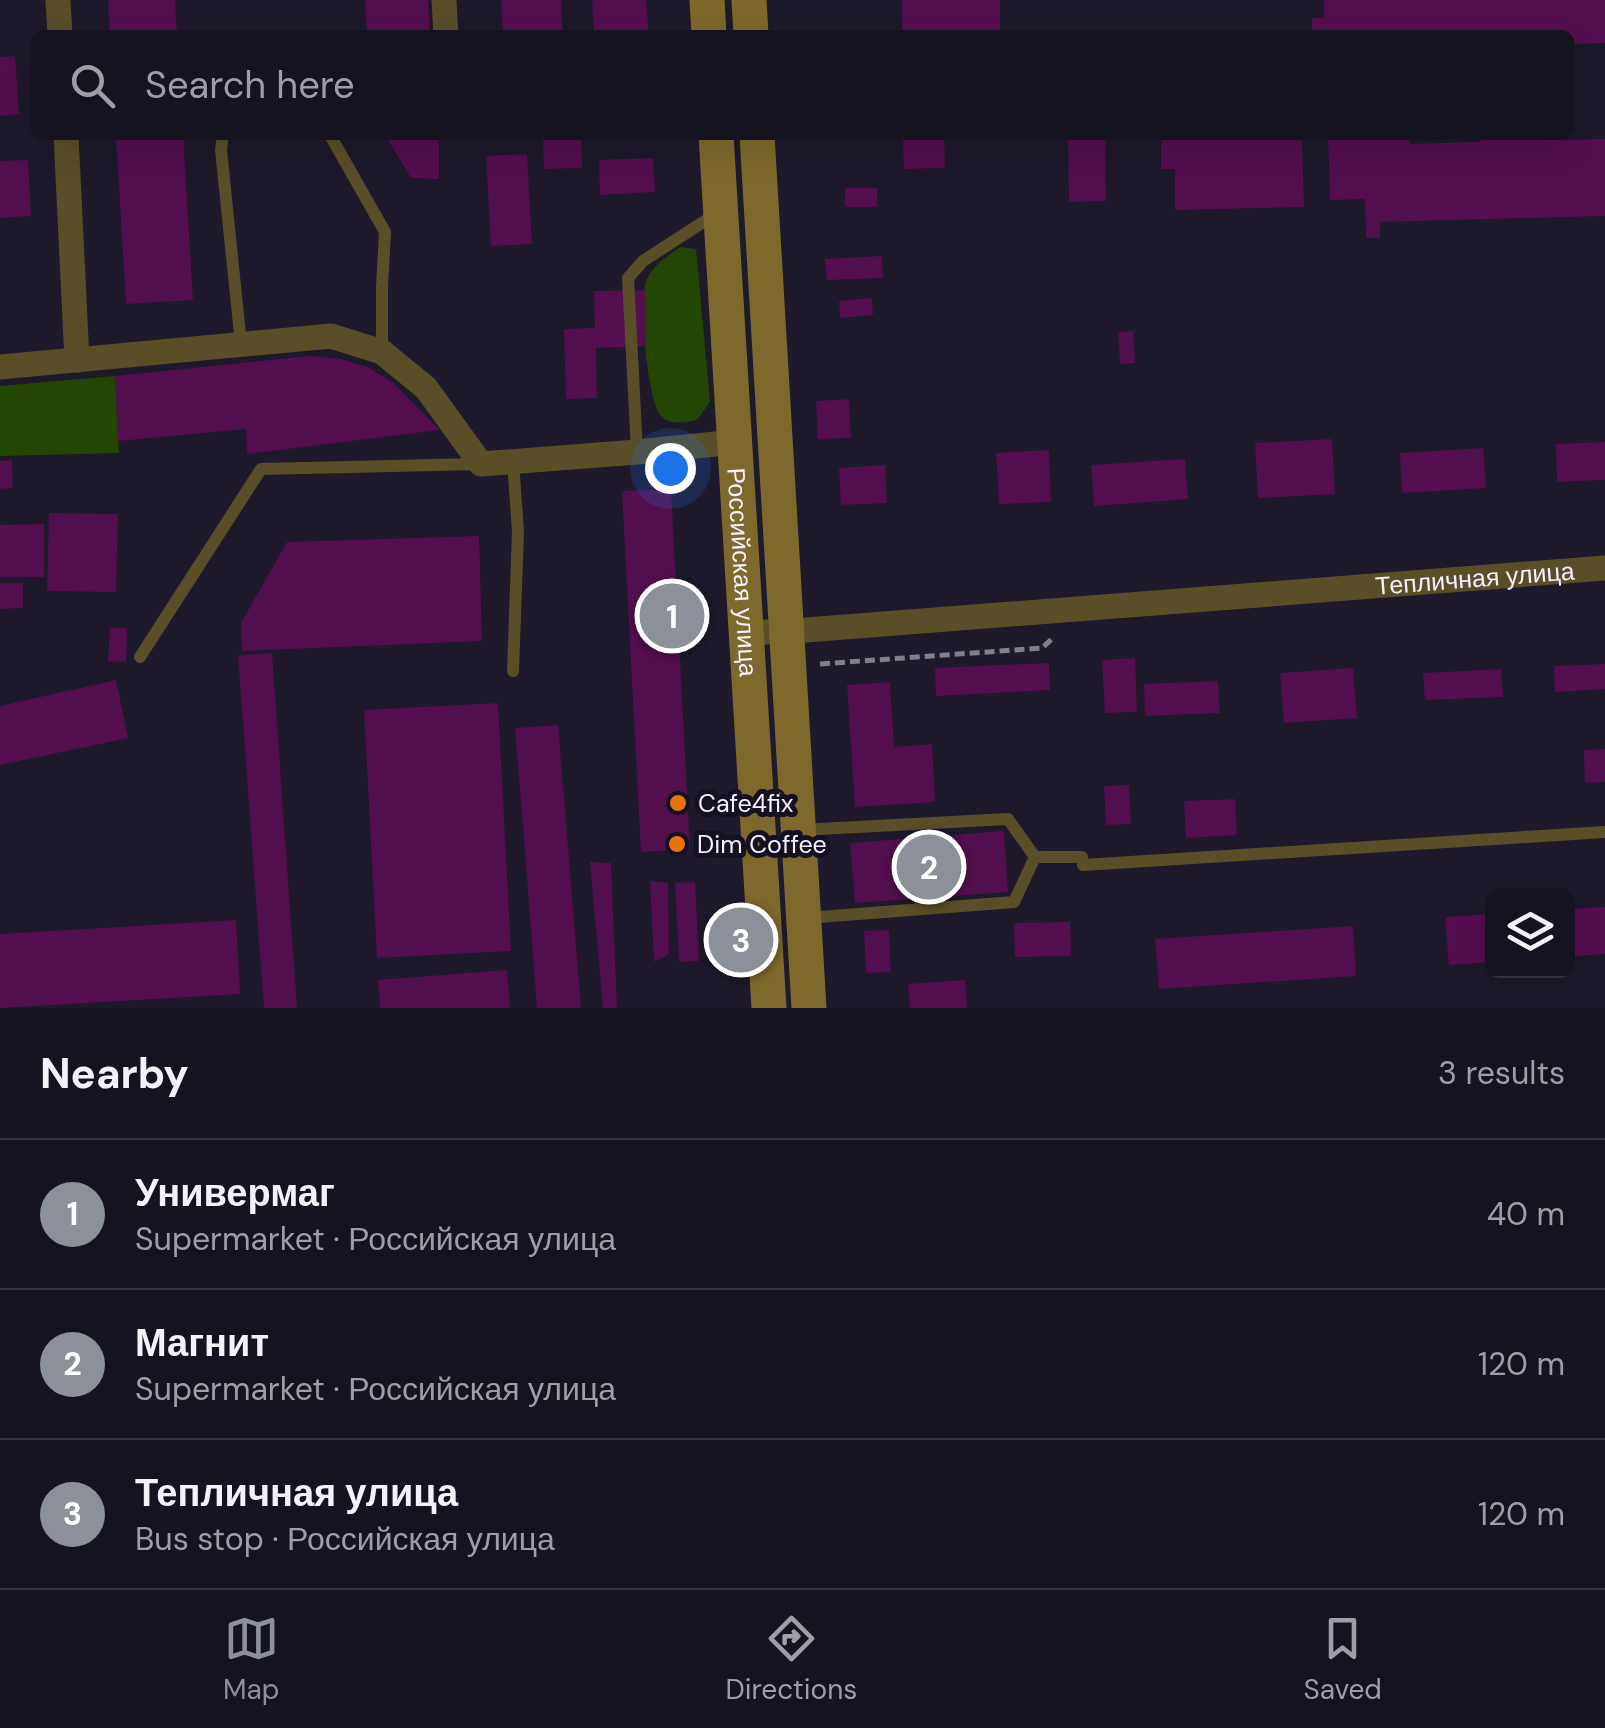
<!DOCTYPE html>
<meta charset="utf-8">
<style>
:root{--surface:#161320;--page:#1f1c29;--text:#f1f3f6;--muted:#9e9ea5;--line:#35323e;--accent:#8c9099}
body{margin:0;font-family:"DM Sans",sans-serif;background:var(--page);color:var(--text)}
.controls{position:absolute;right:30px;bottom:30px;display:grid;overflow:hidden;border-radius:15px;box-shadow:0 10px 40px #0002}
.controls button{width:90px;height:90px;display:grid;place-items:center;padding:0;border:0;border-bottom:2px solid var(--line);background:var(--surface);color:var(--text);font:50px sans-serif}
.you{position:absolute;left:670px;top:468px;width:35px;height:35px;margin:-25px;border:8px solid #fff;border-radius:50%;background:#1a73e8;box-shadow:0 0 0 15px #1a73e833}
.badge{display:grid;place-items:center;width:65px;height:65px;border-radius:50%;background:var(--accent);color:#fff;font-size:32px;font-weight:700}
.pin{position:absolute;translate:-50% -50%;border:5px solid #fff;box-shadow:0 2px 10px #0006}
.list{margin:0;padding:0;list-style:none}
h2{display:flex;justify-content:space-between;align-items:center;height:130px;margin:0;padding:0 40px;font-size:42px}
h2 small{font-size:32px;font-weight:400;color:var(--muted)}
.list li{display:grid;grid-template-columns:65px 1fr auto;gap:30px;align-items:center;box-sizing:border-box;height:150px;padding:0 40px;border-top:2px solid var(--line)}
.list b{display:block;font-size:38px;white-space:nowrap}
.list p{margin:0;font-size:32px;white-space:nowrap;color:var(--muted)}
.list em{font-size:32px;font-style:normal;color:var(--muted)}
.icon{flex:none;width:55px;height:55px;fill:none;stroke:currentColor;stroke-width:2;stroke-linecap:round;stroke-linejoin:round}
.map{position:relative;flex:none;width:1605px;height:1008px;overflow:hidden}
.search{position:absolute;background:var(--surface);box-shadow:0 10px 40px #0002;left:30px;right:30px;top:30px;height:110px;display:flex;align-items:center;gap:25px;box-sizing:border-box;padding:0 35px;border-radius:15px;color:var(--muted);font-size:38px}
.sheet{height:580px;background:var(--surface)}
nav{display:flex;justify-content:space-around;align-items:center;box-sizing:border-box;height:140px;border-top:2px solid var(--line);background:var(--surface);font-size:28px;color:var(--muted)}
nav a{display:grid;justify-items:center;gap:5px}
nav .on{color:var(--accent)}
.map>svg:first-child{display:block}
.green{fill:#234703}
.building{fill:#540f4e}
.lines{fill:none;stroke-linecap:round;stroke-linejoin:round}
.path{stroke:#827e8e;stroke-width:5;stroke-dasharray:10 5;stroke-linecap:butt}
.lane{stroke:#5a4e29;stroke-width:12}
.street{stroke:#5a4e29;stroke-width:25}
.secondary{stroke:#7d692b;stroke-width:35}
.food-dot{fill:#e8710a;stroke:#151022;stroke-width:4}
.labels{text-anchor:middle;stroke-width:10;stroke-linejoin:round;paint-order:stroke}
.street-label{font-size:25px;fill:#f4f0fe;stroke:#151022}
.poi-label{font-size:25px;fill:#f4f0fe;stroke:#151022;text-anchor:start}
</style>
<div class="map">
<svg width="1605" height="1008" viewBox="0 0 1605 1008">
<rect width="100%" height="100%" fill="#1e192b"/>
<g class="green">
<path d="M680,247L696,249L710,402L697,420C685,422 671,426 661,416C647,401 638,298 647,279C653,265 668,256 680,247Z"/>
<polygon points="115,376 119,453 0,456 0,386"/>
</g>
<g class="building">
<polygon points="108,0 175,0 177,35 110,35"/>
<polygon points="365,0 428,0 430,35 367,35"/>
<polygon points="501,0 561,0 563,35 503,35"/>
<polygon points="592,0 646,0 649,35 594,35"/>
<polygon points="902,0 1000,0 1000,34 902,35"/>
<polygon points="1324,0 1605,0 1605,43 1570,44 1570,35 1312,35 1312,18 1324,18"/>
<polygon points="15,56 19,114 0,116 0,57"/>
<polygon points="116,135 183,135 193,300 126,304"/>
<polygon points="385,135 439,135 439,179 411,178"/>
<polygon points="543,135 581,135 582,168 544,169"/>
<polygon points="903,135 944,135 945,168 904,169"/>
<polygon points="1068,135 1105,135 1106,201 1069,202"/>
<polygon points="1161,135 1296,135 1296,139 1302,139 1304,207 1175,210 1175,169 1161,169"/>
<polygon points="1328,135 1409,135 1409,144 1481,142 1481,135 1560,135 1560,140 1605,139 1605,216 1380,222 1380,238 1366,238 1365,199 1330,200"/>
<polygon points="527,154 532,244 491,246 486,156"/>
<polygon points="653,158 655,192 600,195 599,160"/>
<polygon points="28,160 31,216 0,218 0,161"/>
<rect x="845" y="188" width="32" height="19"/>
<polygon points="882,256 883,278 827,280 825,259"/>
<polygon points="645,290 646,346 596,348 597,398 566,399 564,329 595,328 594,291"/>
<polygon points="872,298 873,315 840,318 839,301"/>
<polygon points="1133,331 1135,363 1120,364 1118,332"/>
<polygon points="310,356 341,359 368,367 393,383 440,430 247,454 246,429 118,441 115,376"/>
<polygon points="849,399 851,438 818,439 816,401"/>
<polygon points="1332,439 1335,494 1258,498 1255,443"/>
<polygon points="1605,442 1605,480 1557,482 1556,444"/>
<polygon points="1483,448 1486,488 1402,493 1400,453"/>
<polygon points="1049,450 1051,502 999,504 996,453"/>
<polygon points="1185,459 1188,499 1094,506 1091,465"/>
<polygon points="12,460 13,488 0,489 0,461"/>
<polygon points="885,465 887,503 841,505 839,468"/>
<polygon points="671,489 690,849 641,852 622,491"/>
<polygon points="49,513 118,514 116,592 47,591"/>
<polygon points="44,524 44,577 0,577 0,525"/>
<polygon points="479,536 482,641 242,651 241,623 287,542"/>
<polygon points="0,583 23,583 23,608 0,609"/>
<polygon points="110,628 127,628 126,662 108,661"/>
<polygon points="272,653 297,1008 264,1008 238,655"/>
<polygon points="1135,658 1137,712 1105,713 1102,660"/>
<polygon points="1049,663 1050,690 936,696 935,668"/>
<polygon points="1605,664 1605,689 1555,692 1554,666"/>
<polygon points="1353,668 1357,718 1284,723 1280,673"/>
<polygon points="1501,669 1503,697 1425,700 1423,673"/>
<polygon points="116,680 128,738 0,765 0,706"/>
<polygon points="1218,681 1220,713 1145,716 1144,684"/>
<polygon points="890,682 894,747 932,744 935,802 855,807 847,685"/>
<polygon points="498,703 511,951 377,958 364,710"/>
<polygon points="558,725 565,810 581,1008 537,1008 522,814 515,728"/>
<polygon points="1605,749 1605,782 1585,783 1584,750"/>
<polygon points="1129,785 1131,824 1106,825 1104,786"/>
<polygon points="1235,799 1237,835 1186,838 1184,801"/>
<polygon points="1004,831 1008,892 855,903 850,843"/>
<polygon points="590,862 611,863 617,1008 603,1008"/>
<polygon points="650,881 668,883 669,954 654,962"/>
<polygon points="695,882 699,961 679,962 675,883"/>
<polygon points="1605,907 1605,954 1568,957 1568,909"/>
<polygon points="1492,914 1492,962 1449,965 1445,917"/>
<polygon points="236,920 240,994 0,1008 0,934"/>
<polygon points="1070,922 1071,956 1015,957 1014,923"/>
<polygon points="1353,926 1356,976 1159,989 1155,939"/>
<polygon points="889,930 891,972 866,973 864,931"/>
<polygon points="507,970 510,1008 380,1008 378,980"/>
<polygon points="965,980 967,1008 910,1008 908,984"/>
</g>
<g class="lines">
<polyline class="path" points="820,664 1042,648 1054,637"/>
<g class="lane">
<polyline points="223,135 221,150 241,344"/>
<polyline points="330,135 385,232 382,287 382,352"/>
<polyline points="637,452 628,278 643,261 714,215"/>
<polyline points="513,461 518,532 513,671"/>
<polyline points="140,657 261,469 478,464"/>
<polyline points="801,830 1008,819 1035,857 1082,857"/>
<polyline points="1083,865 1605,832"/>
<polyline points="806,918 1014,902 1035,857"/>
</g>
<g class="street">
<polyline points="58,0 60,35"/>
<polyline points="444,0 446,35"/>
<polyline points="66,135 77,360"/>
<polyline points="0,367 331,336 382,352 426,388 481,464 637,452 735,442"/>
<path id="s1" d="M747,633L806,630L1605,568"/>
</g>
<g class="secondary">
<polyline points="707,0 709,35"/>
<polyline points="749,0 751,35"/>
<path id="s2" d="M716,135L769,1008"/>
<polyline points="757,135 809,1008"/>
</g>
</g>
<g class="food-dot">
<circle cx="678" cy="803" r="10"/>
<circle cx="677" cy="844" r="10"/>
</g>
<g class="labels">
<g class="street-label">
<text dy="9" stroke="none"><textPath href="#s2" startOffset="438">Российская улица</textPath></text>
<text dy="9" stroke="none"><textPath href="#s1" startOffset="730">Тепличная улица</textPath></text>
</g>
<g class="poi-label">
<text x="698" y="812">Cafe4fix</text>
<text x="697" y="853">Dim Coffee</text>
</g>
</g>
</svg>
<div class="controls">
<button><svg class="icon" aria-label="layers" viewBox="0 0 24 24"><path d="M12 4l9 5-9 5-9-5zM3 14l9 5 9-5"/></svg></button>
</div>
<div class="you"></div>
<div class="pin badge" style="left:672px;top:616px">1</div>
<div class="pin badge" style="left:929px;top:867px">2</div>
<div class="pin badge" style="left:741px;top:940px">3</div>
<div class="search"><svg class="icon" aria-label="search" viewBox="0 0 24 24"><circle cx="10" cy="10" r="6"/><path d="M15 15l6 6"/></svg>Search here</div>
</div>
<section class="sheet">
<h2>Nearby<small>3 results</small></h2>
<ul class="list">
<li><span class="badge">1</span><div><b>Универмаг</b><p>Supermarket · Российская улица</p></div><em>40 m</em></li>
<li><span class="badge">2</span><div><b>Магнит</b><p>Supermarket · Российская улица</p></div><em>120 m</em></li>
<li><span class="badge">3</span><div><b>Тепличная улица</b><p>Bus stop · Российская улица</p></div><em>120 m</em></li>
</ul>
</section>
<nav>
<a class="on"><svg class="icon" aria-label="map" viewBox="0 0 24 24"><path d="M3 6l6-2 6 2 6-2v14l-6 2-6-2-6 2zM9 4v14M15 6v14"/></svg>Map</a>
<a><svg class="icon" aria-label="directions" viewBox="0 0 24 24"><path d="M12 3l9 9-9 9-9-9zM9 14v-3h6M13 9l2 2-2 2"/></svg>Directions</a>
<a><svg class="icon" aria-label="saved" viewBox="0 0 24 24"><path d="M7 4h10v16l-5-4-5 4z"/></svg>Saved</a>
</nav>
